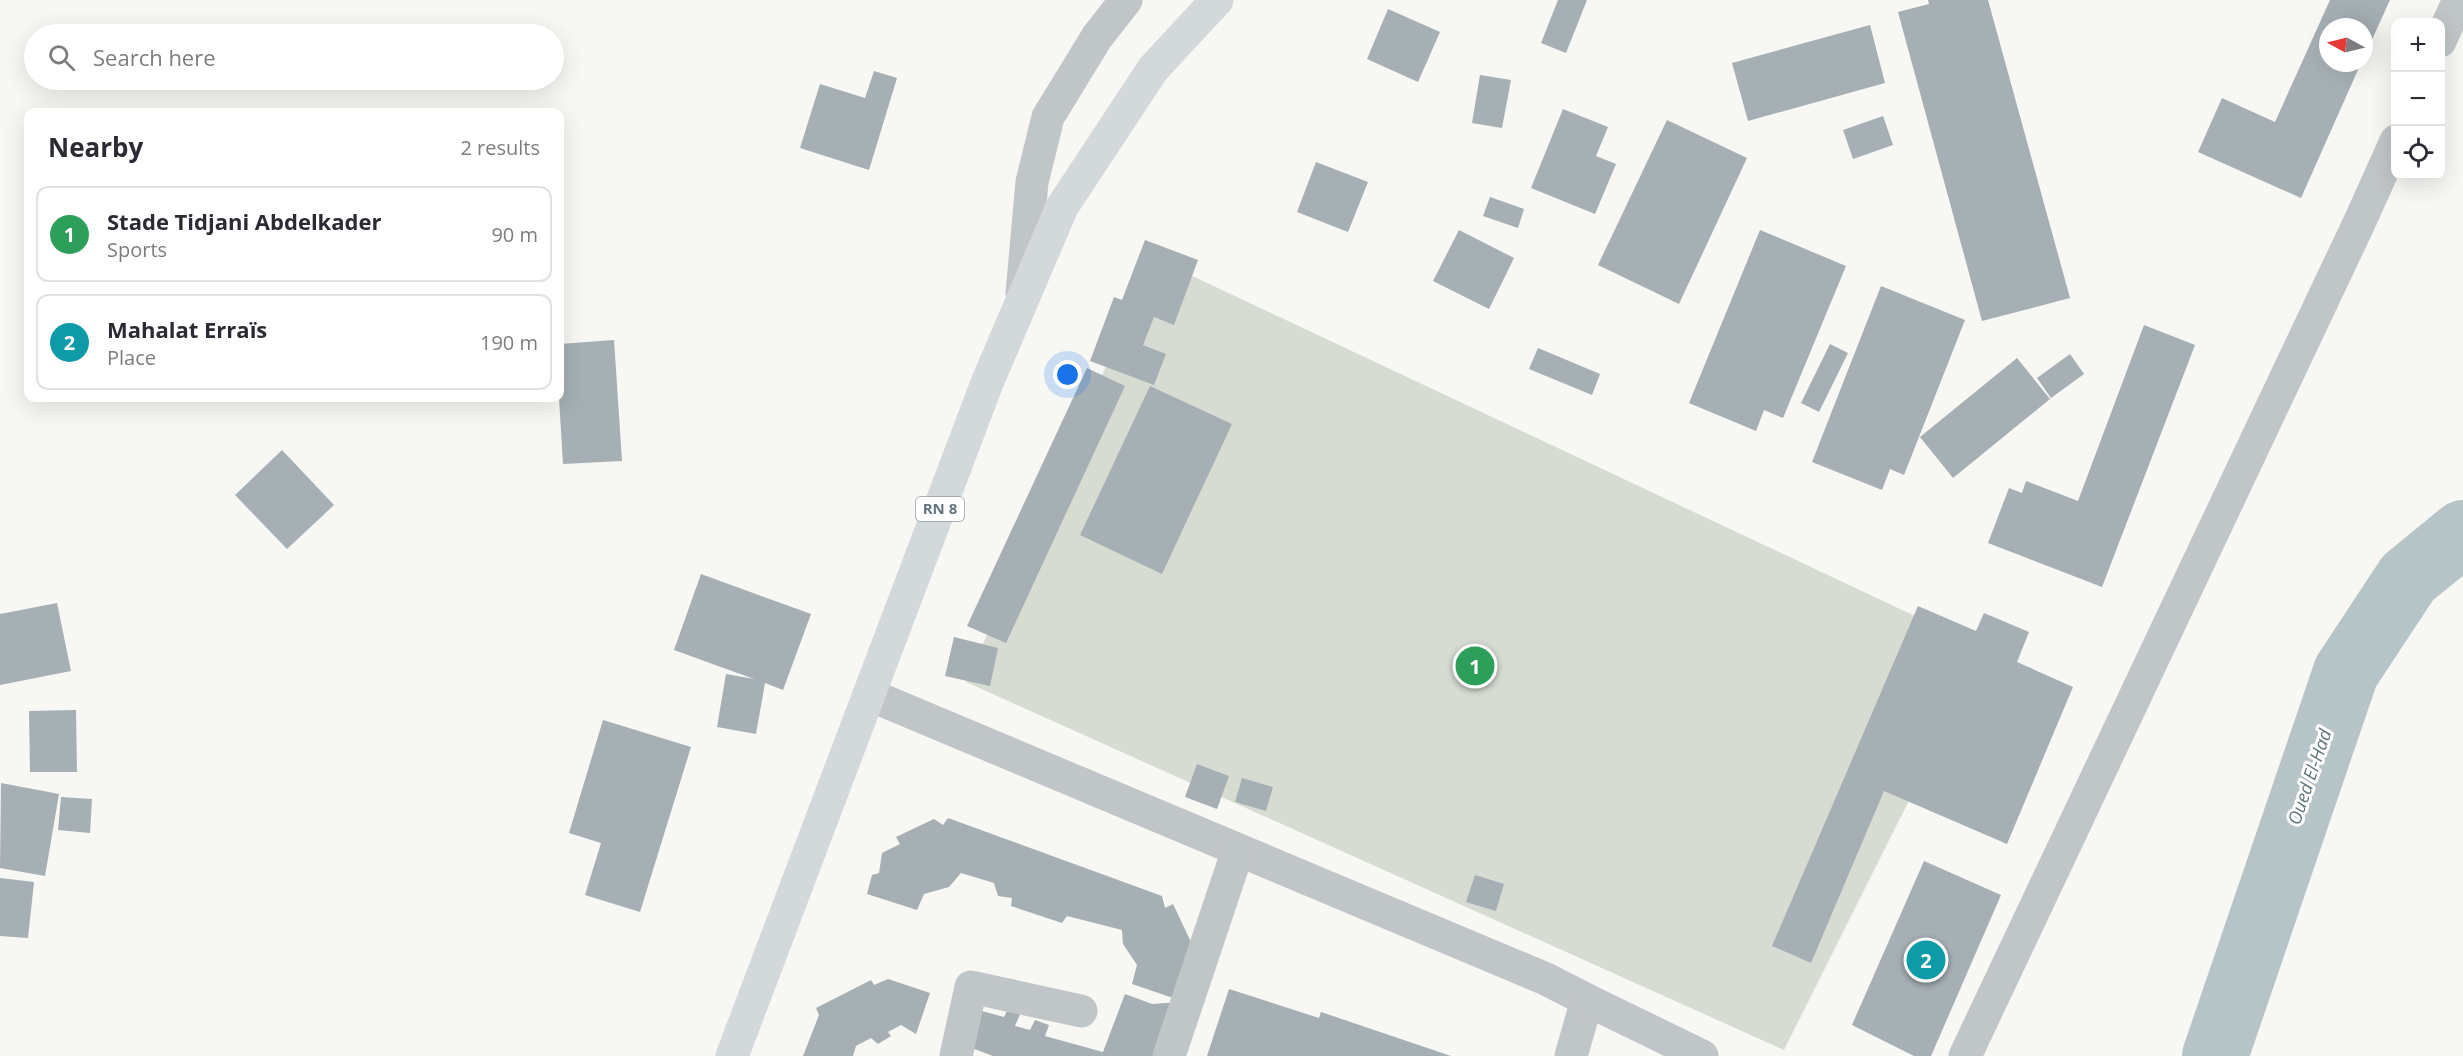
<!DOCTYPE html>
<meta charset="utf-8">
<style>
:root{--surface:#fff;--page:#f2f2f3;--text:#2b2b33;--muted:#7c7c81;--line:#e1e1e2;--accent:#db2777}
body{margin:0;font-family:"Open Sans",sans-serif;background:var(--page);color:var(--text)}
.controls{position:absolute;right:18px;top:18px;display:grid;overflow:hidden;border-radius:12px;box-shadow:0 6px 24px #0002}
.controls button{width:54px;height:54px;display:grid;place-items:center;padding:0;border:0;border-bottom:2px solid var(--line);background:var(--surface);color:var(--text);font:30px sans-serif}
.compass{position:absolute;left:2319px;top:18px;width:54px;height:54px;border-radius:50%;background:var(--surface);box-shadow:0 6px 24px #0002;rotate:277deg}
.you{position:absolute;left:1068px;top:375px;width:21px;height:21px;margin:-15px;border:4px solid #fff;border-radius:50%;background:#1a73e8;box-shadow:0 0 0 9px #1a73e833}
.badge{display:grid;place-items:center;width:39px;height:39px;border-radius:50%;background:var(--accent);color:#fff;font-size:20px;font-weight:700}
.pin{position:absolute;translate:-50% -50%;border:3px solid #fff;box-shadow:0 2px 6px #0006}
.list{margin:0;padding:0;list-style:none}
h2{display:flex;justify-content:space-between;align-items:center;height:78px;margin:0;padding:0 24px;font-size:26px}
h2 small{font-size:20px;font-weight:400;color:var(--muted)}
.list li{display:grid;grid-template-columns:39px 1fr auto;gap:18px;align-items:center;box-sizing:border-box;height:96px;margin:0 12px 12px;padding:0 12px;border:2px solid var(--line);border-radius:12px}
.list b{display:block;font-size:22px;white-space:nowrap}
.list p{margin:0;font-size:20px;white-space:nowrap;color:var(--muted)}
.list em{font-size:20px;font-style:normal;color:var(--muted)}
.icon{flex:none;width:33px;height:33px;fill:none;stroke:currentColor;stroke-width:2;stroke-linecap:round;stroke-linejoin:round}
.map{position:relative;flex:none;width:2463px;height:1056px;overflow:hidden}
.search{position:absolute;background:var(--surface);box-shadow:0 6px 24px #0002;left:24px;top:24px;width:540px;height:66px;display:flex;align-items:center;gap:15px;box-sizing:border-box;padding:0 21px;border-radius:33px;color:var(--muted);font-size:22px}
.panel{position:absolute;background:var(--surface);box-shadow:0 6px 24px #0002;left:24px;top:108px;width:540px;height:294px;border-radius:12px}
.map>svg:first-child{display:block}
.green{fill:#d7dcd3}
.lines{fill:none;stroke-linecap:round;stroke-linejoin:round}
.river{stroke:#b6c3c7;stroke-width:66}
.building{fill:#a5afb4}
.street{stroke:#c0c5c8;stroke-width:33}
.primary{stroke:#d3d8db;stroke-width:33}
.labels{text-anchor:middle;stroke-width:6;stroke-linejoin:round;paint-order:stroke}
.shield{fill:#fff;stroke:#919ea5;stroke-width:1.5}
.shield-label{font-size:15px;font-weight:bold;fill:#62757f}
.water-label{font-size:18px;font-style:italic;fill:#5e747a;stroke:#fff}
</style>
<div class="map">
<svg width="2463" height="1056" viewBox="0 0 2463 1056">
<rect width="100%" height="100%" fill="#f7f7f4"/>
<polygon class="green" points="1154,258 1985,649 1784,1050 966,682"/>
<g class="lines">
<polyline class="river" points="2215,1056 2346,672 2408,578 2463,533"/>
</g>
<g class="building">
<polygon points="1558,0 1587,0 1566,53 1541,43"/>
<polygon points="1928,0 1988,0 2070,298 1982,321 1898,12 1929,4"/>
<polygon points="2330,0 2390,0 2364,57 2364,27 2328,27 2328,63 2361,63 2301,198 2198,152 2222,98 2275,122"/>
<polygon points="1388,9 1440,32 1418,82 1367,59"/>
<polygon points="1870,25 1885,83 1748,121 1732,63"/>
<polygon points="874,71 897,78 869,170 800,148 820,84 865,98"/>
<polygon points="1480,75 1511,80 1502,128 1472,123"/>
<polygon points="1563,109 1608,127 1596,156 1616,164 1595,214 1531,188"/>
<polygon points="1883,116 1893,145 1853,159 1843,130"/>
<polygon points="1667,120 1747,158 1679,304 1598,265"/>
<polygon points="1316,162 1368,182 1348,232 1297,212"/>
<polygon points="1490,197 1524,209 1518,228 1483,216"/>
<polygon points="1459,230 1514,258 1489,309 1433,281"/>
<polygon points="1760,230 1846,266 1783,418 1764,410 1756,431 1689,403"/>
<polygon points="1145,240 1198,260 1174,325 1154,317 1143,345 1166,354 1154,385 1090,361 1114,297 1122,300"/>
<polygon points="1881,286 1965,320 1904,475 1890,469 1882,490 1812,462"/>
<polygon points="2144,325 2195,345 2102,587 1988,543 2009,488 2022,493 2026,481 2078,501"/>
<polygon points="614,340 622,461 563,464 559,398 560,344"/>
<polygon points="1830,344 1848,353 1819,412 1801,403"/>
<polygon points="1538,348 1600,374 1592,395 1529,369"/>
<polygon points="2070,354 2084,374 2051,398 2037,378"/>
<polygon points="2017,358 2050,399 1953,478 1920,437"/>
<polygon points="1087,368 1125,386 1006,643 967,626"/>
<polygon points="1150,386 1232,424 1162,574 1080,535"/>
<polygon points="282,450 334,505 287,549 235,495"/>
<polygon points="701,574 811,614 783,690 765,683 756,734 717,727 726,674 754,679 674,650"/>
<polygon points="57,603 71,671 0,685 0,614"/>
<polygon points="1918,606 1976,631 1984,613 2029,632 2017,662 2073,687 2007,844 1884,791 1811,963 1772,946"/>
<polygon points="954,637 998,648 990,686 945,676"/>
<polygon points="76,710 77,772 30,772 29,711"/>
<polygon points="603,720 691,747 640,912 585,895 601,843 569,833"/>
<polygon points="1197,764 1229,776 1217,809 1185,797"/>
<polygon points="1242,778 1273,787 1266,811 1235,802"/>
<polygon points="1,783 59,794 45,876 0,868"/>
<polygon points="61,797 92,799 90,833 58,830"/>
<polygon points="948,818 1162,896 1165,908 1173,904 1191,942 1179,1000 1132,984 1137,965 1123,944 1122,930 1067,916 1062,923 1011,906 1012,898 998,896 994,883 961,873 949,887 924,894 917,910 867,894 872,875 879,873 882,853 900,844 896,837 934,819 943,825"/>
<polygon points="1924,861 2001,895 1931,1056 1914,1056 1852,1025"/>
<polygon points="1475,875 1504,884 1496,911 1466,902"/>
<polygon points="0,878 34,882 28,938 0,936"/>
<polygon points="888,979 930,993 916,1034 901,1025 888,1032 891,1036 878,1044 871,1038 856,1046 853,1056 803,1056 819,1015 816,1008 871,980 874,985"/>
<polygon points="1229,989 1319,1018 1321,1012 1451,1056 1207,1056"/>
<polygon points="1125,994 1152,1004 1180,1002 1160,1056 993,1056 969,1047 982,1011 1004,1017 1008,1009 1021,1012 1015,1026 1030,1030 1035,1020 1049,1025 1045,1036 1103,1052"/>
</g>
<g class="lines">
<g class="street">
<polyline points="2440,41 2459,0"/>
<polyline points="1022,293 1032,182 1048,117 1097,37 1126,0"/>
<polyline points="870,695 1546,979 1587,1000 1571,1056"/>
<polyline points="1587,1000 1702,1056"/>
<polyline points="956,1056 971,987 1081,1011"/>
<polyline points="1169,1056 1238,850"/>
<polyline points="1965,1056 2360,221 2396,141"/>
</g>
<polyline class="primary" points="732,1056 987,383 1062,207 1153,69 1217,0"/>
</g>
<g class="labels">
<rect class="shield" x="916" y="497" width="48" height="24" rx="4.5"/>
<g class="shield-label">
<text x="940" y="514">RN 8</text>
</g>
<g class="water-label">
<text transform="translate(2310 777) rotate(-71)" y="6">Oued El-Had</text>
</g>
</g>
</svg>
<div class="controls">
<button>+</button>
<button>−</button>
<button><svg class="icon" aria-label="locate" viewBox="0 0 24 24"><circle cx="12" cy="12" r="6"/><path d="M12 2v4M12 18v4M2 12h4M18 12h4"/></svg></button>
</div>
<svg class="compass" viewBox="-18 -18 36 36"><path d="M0-13l5 13h-10z" fill="#e53935"/><path d="M0 13l5-13h-10z" fill="#7c7c81"/></svg>
<div class="you"></div>
<div class="pin badge" style="left:1475px;top:666px;background:#2e9e5b">1</div>
<div class="pin badge" style="left:1926px;top:960px;background:#0f9aa8">2</div>
<div class="search"><svg class="icon" aria-label="search" viewBox="0 0 24 24"><circle cx="10" cy="10" r="6"/><path d="M15 15l6 6"/></svg>Search here</div>
<section class="panel">
<h2>Nearby<small>2 results</small></h2>
<ul class="list">
<li><span class="badge" style="background:#2e9e5b">1</span><div><b>Stade Tidjani Abdelkader</b><p>Sports</p></div><em>90 m</em></li>
<li><span class="badge" style="background:#0f9aa8">2</span><div><b>Mahalat Erraïs</b><p>Place</p></div><em>190 m</em></li>
</ul>
</section>
</div>
